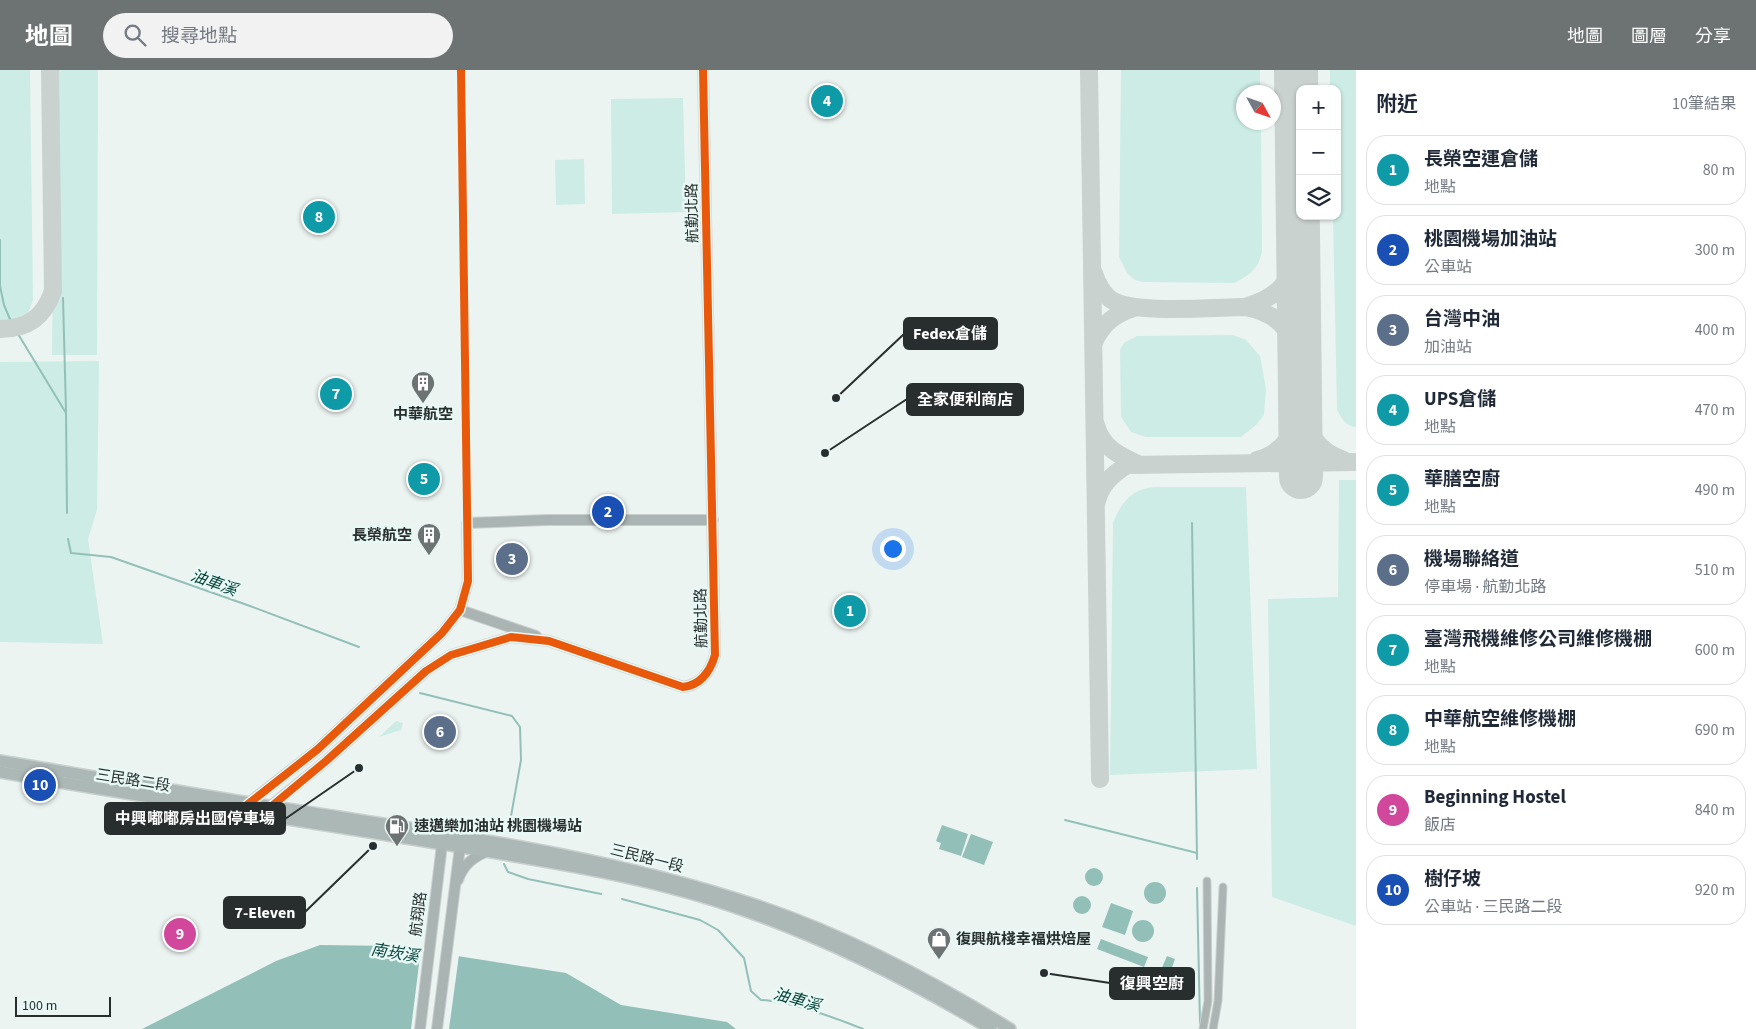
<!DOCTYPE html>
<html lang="zh-TW">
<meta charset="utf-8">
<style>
:root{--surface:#fff;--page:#f2f2f3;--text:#1f2937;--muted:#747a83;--line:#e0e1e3;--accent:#6d7372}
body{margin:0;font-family:"Source Sans 3","Noto Sans TC",sans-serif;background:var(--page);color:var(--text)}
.controls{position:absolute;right:15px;top:15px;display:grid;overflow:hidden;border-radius:10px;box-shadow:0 1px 4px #0004}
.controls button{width:45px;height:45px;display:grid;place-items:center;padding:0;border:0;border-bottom:1px solid var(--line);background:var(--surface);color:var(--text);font:25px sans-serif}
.compass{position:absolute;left:1236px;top:15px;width:45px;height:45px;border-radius:50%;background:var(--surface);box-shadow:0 1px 4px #0004;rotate:130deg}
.scale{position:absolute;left:15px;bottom:12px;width:96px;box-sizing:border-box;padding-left:5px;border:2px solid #282e2d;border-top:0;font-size:14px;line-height:18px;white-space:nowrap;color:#282e2d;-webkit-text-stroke:4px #e8f8f4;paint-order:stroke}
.you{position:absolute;left:892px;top:478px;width:18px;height:18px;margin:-12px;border:4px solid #fff;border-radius:50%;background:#1a73e8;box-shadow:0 0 0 8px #1a73e833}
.badge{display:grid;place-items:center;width:32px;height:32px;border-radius:50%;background:var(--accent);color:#fff;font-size:16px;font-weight:700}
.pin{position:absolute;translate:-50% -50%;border:2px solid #fff;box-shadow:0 1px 5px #0006}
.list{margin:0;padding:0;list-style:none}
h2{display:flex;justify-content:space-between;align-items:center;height:65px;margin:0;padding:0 20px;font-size:21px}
h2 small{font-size:16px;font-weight:400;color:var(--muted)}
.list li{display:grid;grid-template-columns:32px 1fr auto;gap:15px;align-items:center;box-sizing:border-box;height:70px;margin:0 10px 10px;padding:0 10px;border:1px solid var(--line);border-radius:20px}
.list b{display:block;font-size:19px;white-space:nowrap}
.list p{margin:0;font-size:16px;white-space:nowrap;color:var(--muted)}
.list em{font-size:16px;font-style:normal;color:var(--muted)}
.icon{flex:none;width:28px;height:28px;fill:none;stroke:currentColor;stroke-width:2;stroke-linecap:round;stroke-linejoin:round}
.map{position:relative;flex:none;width:1356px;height:959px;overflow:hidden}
header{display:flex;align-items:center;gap:30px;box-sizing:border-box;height:70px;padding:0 25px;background:var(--accent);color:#fff}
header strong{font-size:24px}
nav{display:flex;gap:28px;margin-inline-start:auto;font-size:18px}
.search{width:350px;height:45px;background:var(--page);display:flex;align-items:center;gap:12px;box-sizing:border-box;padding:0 18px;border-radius:28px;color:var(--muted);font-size:19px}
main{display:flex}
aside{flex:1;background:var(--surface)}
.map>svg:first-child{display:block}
.green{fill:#ccece5}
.water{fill:#92c0b8}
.pier{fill:#ecf4f2}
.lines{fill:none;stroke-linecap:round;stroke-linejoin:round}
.stream{stroke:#92c0b8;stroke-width:2}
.taxiway{stroke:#cad2d0;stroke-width:18}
.runway{stroke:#cad2d0;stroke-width:44}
.street-casing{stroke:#cad0ce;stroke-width:9}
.secondary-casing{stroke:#cad0ce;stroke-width:12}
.primary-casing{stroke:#cad0ce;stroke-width:14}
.street{stroke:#abb4b2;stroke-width:7}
.secondary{stroke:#aab4b2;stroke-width:10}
.primary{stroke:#acb8b6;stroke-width:11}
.cycleway-casing{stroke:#e8f8f4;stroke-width:11}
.cycleway{stroke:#e8590c;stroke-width:8}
.labels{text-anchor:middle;stroke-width:5;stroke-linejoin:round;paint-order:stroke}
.street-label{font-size:15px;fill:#282e2d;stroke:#e8f8f4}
.poi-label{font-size:15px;font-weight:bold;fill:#282e2d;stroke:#e8f8f4;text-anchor:start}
.water-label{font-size:16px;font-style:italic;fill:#023f38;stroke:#e8f8f4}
.leader{fill:none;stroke:#282e2d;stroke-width:2}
.callout-dot{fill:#282e2d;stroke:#e8f8f4;stroke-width:2}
.callout{fill:#282e2d;stroke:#282e2d;stroke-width:2}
.callout-label{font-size:16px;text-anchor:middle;font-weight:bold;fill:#fff}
</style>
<header>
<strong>地圖</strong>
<div class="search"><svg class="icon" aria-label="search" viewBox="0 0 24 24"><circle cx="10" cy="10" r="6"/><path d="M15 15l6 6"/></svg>搜尋地點</div>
<nav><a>地圖</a><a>圖層</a><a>分享</a></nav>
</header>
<main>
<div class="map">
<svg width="1356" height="959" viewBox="0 0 1356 959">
<rect width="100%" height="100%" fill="#ecf4f2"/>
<g class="green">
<polygon points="0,0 30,0 33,230 23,257 8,265 0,266"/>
<polygon points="55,0 98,0 97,285 52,285"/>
<path d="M1121,0H1260V22H1244V52L1261,53L1262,182C1258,199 1249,206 1234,213L1143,212L1135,210L1127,203L1119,187Z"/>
<path d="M1330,0H1356V357C1346,357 1341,347 1337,340L1333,146H1337V19H1330Z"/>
<polygon points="683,28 686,142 612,144 611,29"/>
<polygon points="584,89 585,134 556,135 555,90"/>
<polygon points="1233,265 1246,270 1260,286 1266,319 1264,345 1256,355 1241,367 1146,367 1131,362 1121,347 1120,280 1124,273 1137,266"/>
<polygon points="99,291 97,440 88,469 103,574 0,572 0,292"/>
<polygon points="1339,410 1356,410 1356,856 1272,827 1268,529 1338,527"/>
<path d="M1154,417H1246L1257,699L1110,705L1113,453C1121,433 1131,419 1154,417Z"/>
<polygon points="396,651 403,653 401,660 379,667"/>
</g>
<g class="water">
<polygon points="942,755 968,764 961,786 939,779 941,773 936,771"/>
<polygon points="971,764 993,772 984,795 962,787"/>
<circle cx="1094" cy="807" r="9"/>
<circle cx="1155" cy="823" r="11"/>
<circle cx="1082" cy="835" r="9"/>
<polygon points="1111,833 1133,841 1125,865 1102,857"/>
<circle cx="1143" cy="861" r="11"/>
<polygon points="1101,869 1148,887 1144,897 1097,879"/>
<polygon points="320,875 394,876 566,903 621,935 727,952 736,959 142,959 276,891"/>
<polygon points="1167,886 1175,889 1170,903 1161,900"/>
</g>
<polygon class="pier" points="421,878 459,885 449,959 411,959"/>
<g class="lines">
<g class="stream">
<polyline points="0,170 0,216 4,235 12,254 66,343 67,443"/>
<polyline points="63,228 66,341"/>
<polyline points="1192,453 1197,789"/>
<polyline points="68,469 71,483 111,487 250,536 359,577"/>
<polyline points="420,623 512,646 520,657 521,690 508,763"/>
<polyline points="1065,750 1197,783"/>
<polyline points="504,794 508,802 528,809 601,824"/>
<polyline points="1197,818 1200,953"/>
<path d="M622,829L700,850L718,860L744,888L751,921L761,930C789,931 836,948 863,959"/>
</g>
<g class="taxiway">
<polyline points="1089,0 1100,709"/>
<path d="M1094,203C1097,213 1102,222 1110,229C1131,245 1216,237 1245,237C1283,244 1293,264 1300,299"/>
<path d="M1245,237C1281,227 1292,210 1298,174"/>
<path d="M0,259C28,259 44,247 53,221L50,0"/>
<path d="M1094,272C1103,253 1115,244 1134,238"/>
<path d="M1300,336C1306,362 1318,382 1344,390"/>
<path d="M1096,355C1102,378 1120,386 1140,395"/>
<path d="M1257,390C1284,383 1298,360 1300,334"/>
<path d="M1097,431C1101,414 1113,404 1127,395L1356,392"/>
</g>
<polyline class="runway" points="1296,0 1301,407"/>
<g class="street-casing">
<g id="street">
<polyline points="461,0 467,453"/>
<polyline points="1203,959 1208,931 1207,811"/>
<polyline points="1213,959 1218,931 1223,817"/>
</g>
</g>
<g class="secondary-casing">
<g id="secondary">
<polyline points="460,540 536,566"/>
<polyline points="245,736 318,679 442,563 460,540 468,511 467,453 547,450 713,450"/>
<path d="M266,740L326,691L426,601L451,585L478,577L511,567L549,571L683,617C701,615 710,602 715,585L703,0"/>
<path d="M458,810C463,795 473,787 488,781"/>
<polyline points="420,959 443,766"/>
<polyline points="437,959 461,769"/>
</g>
</g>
<g class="primary-casing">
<g id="primary">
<path d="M0,691C113,710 226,730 339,747C481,769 622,790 758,836C847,866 931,910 1010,959"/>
<path d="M0,702C153,729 307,751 461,777C551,792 642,806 729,835C821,866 908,909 991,959"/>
</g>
</g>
<use href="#street" class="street"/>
<use href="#secondary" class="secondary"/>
<use href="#primary" class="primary"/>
<g class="cycleway-casing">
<g id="cycleway">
<polyline points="238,742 318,679 442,563 460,540 468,511 461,0"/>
<path d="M261,745L326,691L426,601L451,585L478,577L511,567L549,571L683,617C701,615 710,602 715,585L703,0"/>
</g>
</g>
<use href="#cycleway" class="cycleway"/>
</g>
<defs>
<g id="building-pin" transform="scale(1.25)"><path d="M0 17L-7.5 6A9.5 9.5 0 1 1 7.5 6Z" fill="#6d7372" stroke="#e8f8f4"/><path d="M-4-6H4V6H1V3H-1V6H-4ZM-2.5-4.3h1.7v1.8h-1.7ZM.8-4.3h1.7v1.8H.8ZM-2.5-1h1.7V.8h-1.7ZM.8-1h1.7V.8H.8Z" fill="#fff"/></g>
<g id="fuel-pin" transform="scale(1.25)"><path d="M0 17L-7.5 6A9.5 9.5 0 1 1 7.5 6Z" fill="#6d7372" stroke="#e8f8f4"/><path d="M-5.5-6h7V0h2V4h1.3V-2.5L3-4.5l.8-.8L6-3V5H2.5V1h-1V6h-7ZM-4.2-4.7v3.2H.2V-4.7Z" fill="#fff"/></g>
<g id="shop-pin" transform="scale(1.25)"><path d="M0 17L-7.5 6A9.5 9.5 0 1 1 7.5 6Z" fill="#6d7372" stroke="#e8f8f4"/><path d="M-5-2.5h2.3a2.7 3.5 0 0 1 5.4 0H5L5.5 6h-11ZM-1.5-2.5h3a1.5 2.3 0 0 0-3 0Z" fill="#fff"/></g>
</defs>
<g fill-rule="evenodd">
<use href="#building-pin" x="423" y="313"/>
<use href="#building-pin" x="429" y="465"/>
<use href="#fuel-pin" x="397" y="756"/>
<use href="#shop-pin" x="939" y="869"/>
</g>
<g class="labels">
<g class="street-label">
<text transform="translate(692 143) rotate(-91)" y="5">航勤北路</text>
<text transform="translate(701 548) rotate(-91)" y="5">航勤北路</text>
<text transform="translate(133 710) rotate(9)" y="5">三民路二段</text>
<text transform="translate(647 788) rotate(14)" y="5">三民路一段</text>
<text transform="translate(418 844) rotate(-83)" y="5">航翔路</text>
</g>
<g class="poi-label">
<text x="423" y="349" text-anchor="middle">中華航空</text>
<text x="412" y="470" text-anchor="end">長榮航空</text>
<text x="414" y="761">速邁樂加油站 桃園機場站</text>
<text x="956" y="874">復興航棧幸福烘焙屋</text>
</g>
<g class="water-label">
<text transform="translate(214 512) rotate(20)" y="6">油車溪</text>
<text transform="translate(395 882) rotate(9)" y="6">南崁溪</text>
<text transform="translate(797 929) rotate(16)" y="6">油車溪</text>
</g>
</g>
<path class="leader" d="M836 328L904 264M825 383L907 329M359 698L285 749M373 776L305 842M1044 903L1110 913"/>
<g class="callout-dot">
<circle cx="836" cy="328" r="5"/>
<circle cx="825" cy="383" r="5"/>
<circle cx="359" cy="698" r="5"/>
<circle cx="373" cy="776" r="5"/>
<circle cx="1044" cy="903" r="5"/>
</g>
<g class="callout">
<rect x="904" y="248" width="93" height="31" rx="5"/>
<rect x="907" y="314" width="116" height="31" rx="5"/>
<rect x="105" y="733" width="180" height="31" rx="5"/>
<rect x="224" y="827" width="81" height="31" rx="5"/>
<rect x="1110" y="898" width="84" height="31" rx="5"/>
</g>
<g class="callout-label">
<text x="950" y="269">Fedex倉儲</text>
<text x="965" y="335">全家便利商店</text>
<text x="195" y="754">中興嘟嘟房出國停車場</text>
<text x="265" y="848">7-Eleven</text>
<text x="1152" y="919">復興空廚</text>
</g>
</svg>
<div class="controls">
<button>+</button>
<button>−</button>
<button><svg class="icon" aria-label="layers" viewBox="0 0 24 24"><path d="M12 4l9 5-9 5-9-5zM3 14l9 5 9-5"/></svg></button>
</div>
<svg class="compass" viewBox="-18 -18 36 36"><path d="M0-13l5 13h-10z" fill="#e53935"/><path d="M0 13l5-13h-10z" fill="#747a83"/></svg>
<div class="scale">100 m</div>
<div class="you"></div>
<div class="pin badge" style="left:850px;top:541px;background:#0f9aa8">1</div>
<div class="pin badge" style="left:608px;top:442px;background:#1a4fb4">2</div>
<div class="pin badge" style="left:512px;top:489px;background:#5c6f8a">3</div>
<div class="pin badge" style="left:827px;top:31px;background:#0f9aa8">4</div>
<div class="pin badge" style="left:424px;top:409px;background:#0f9aa8">5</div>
<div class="pin badge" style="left:440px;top:662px;background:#5c6f8a">6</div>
<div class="pin badge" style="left:336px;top:324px;background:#0f9aa8">7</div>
<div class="pin badge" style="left:319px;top:147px;background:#0f9aa8">8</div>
<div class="pin badge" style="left:180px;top:864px;background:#d1479c">9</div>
<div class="pin badge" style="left:40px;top:715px;background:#1a4fb4">10</div>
</div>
<aside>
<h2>附近<small>10筆結果</small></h2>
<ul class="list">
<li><span class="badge" style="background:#0f9aa8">1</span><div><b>長榮空運倉儲</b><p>地點</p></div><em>80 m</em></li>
<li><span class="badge" style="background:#1a4fb4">2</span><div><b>桃園機場加油站</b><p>公車站</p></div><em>300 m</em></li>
<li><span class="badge" style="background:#5c6f8a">3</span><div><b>台灣中油</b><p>加油站</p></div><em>400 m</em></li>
<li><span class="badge" style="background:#0f9aa8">4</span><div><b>UPS倉儲</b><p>地點</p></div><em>470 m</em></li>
<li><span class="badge" style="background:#0f9aa8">5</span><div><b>華膳空廚</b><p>地點</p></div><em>490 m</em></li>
<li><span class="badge" style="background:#5c6f8a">6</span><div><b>機場聯絡道</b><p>停車場 · 航勤北路</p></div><em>510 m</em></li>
<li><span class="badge" style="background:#0f9aa8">7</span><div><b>臺灣飛機維修公司維修機棚</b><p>地點</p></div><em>600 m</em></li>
<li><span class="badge" style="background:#0f9aa8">8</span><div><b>中華航空維修機棚</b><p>地點</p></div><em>690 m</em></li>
<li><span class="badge" style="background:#d1479c">9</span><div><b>Beginning Hostel</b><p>飯店</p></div><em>840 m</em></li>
<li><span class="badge" style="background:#1a4fb4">10</span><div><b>樹仔坡</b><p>公車站 · 三民路二段</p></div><em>920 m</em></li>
</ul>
</aside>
</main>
